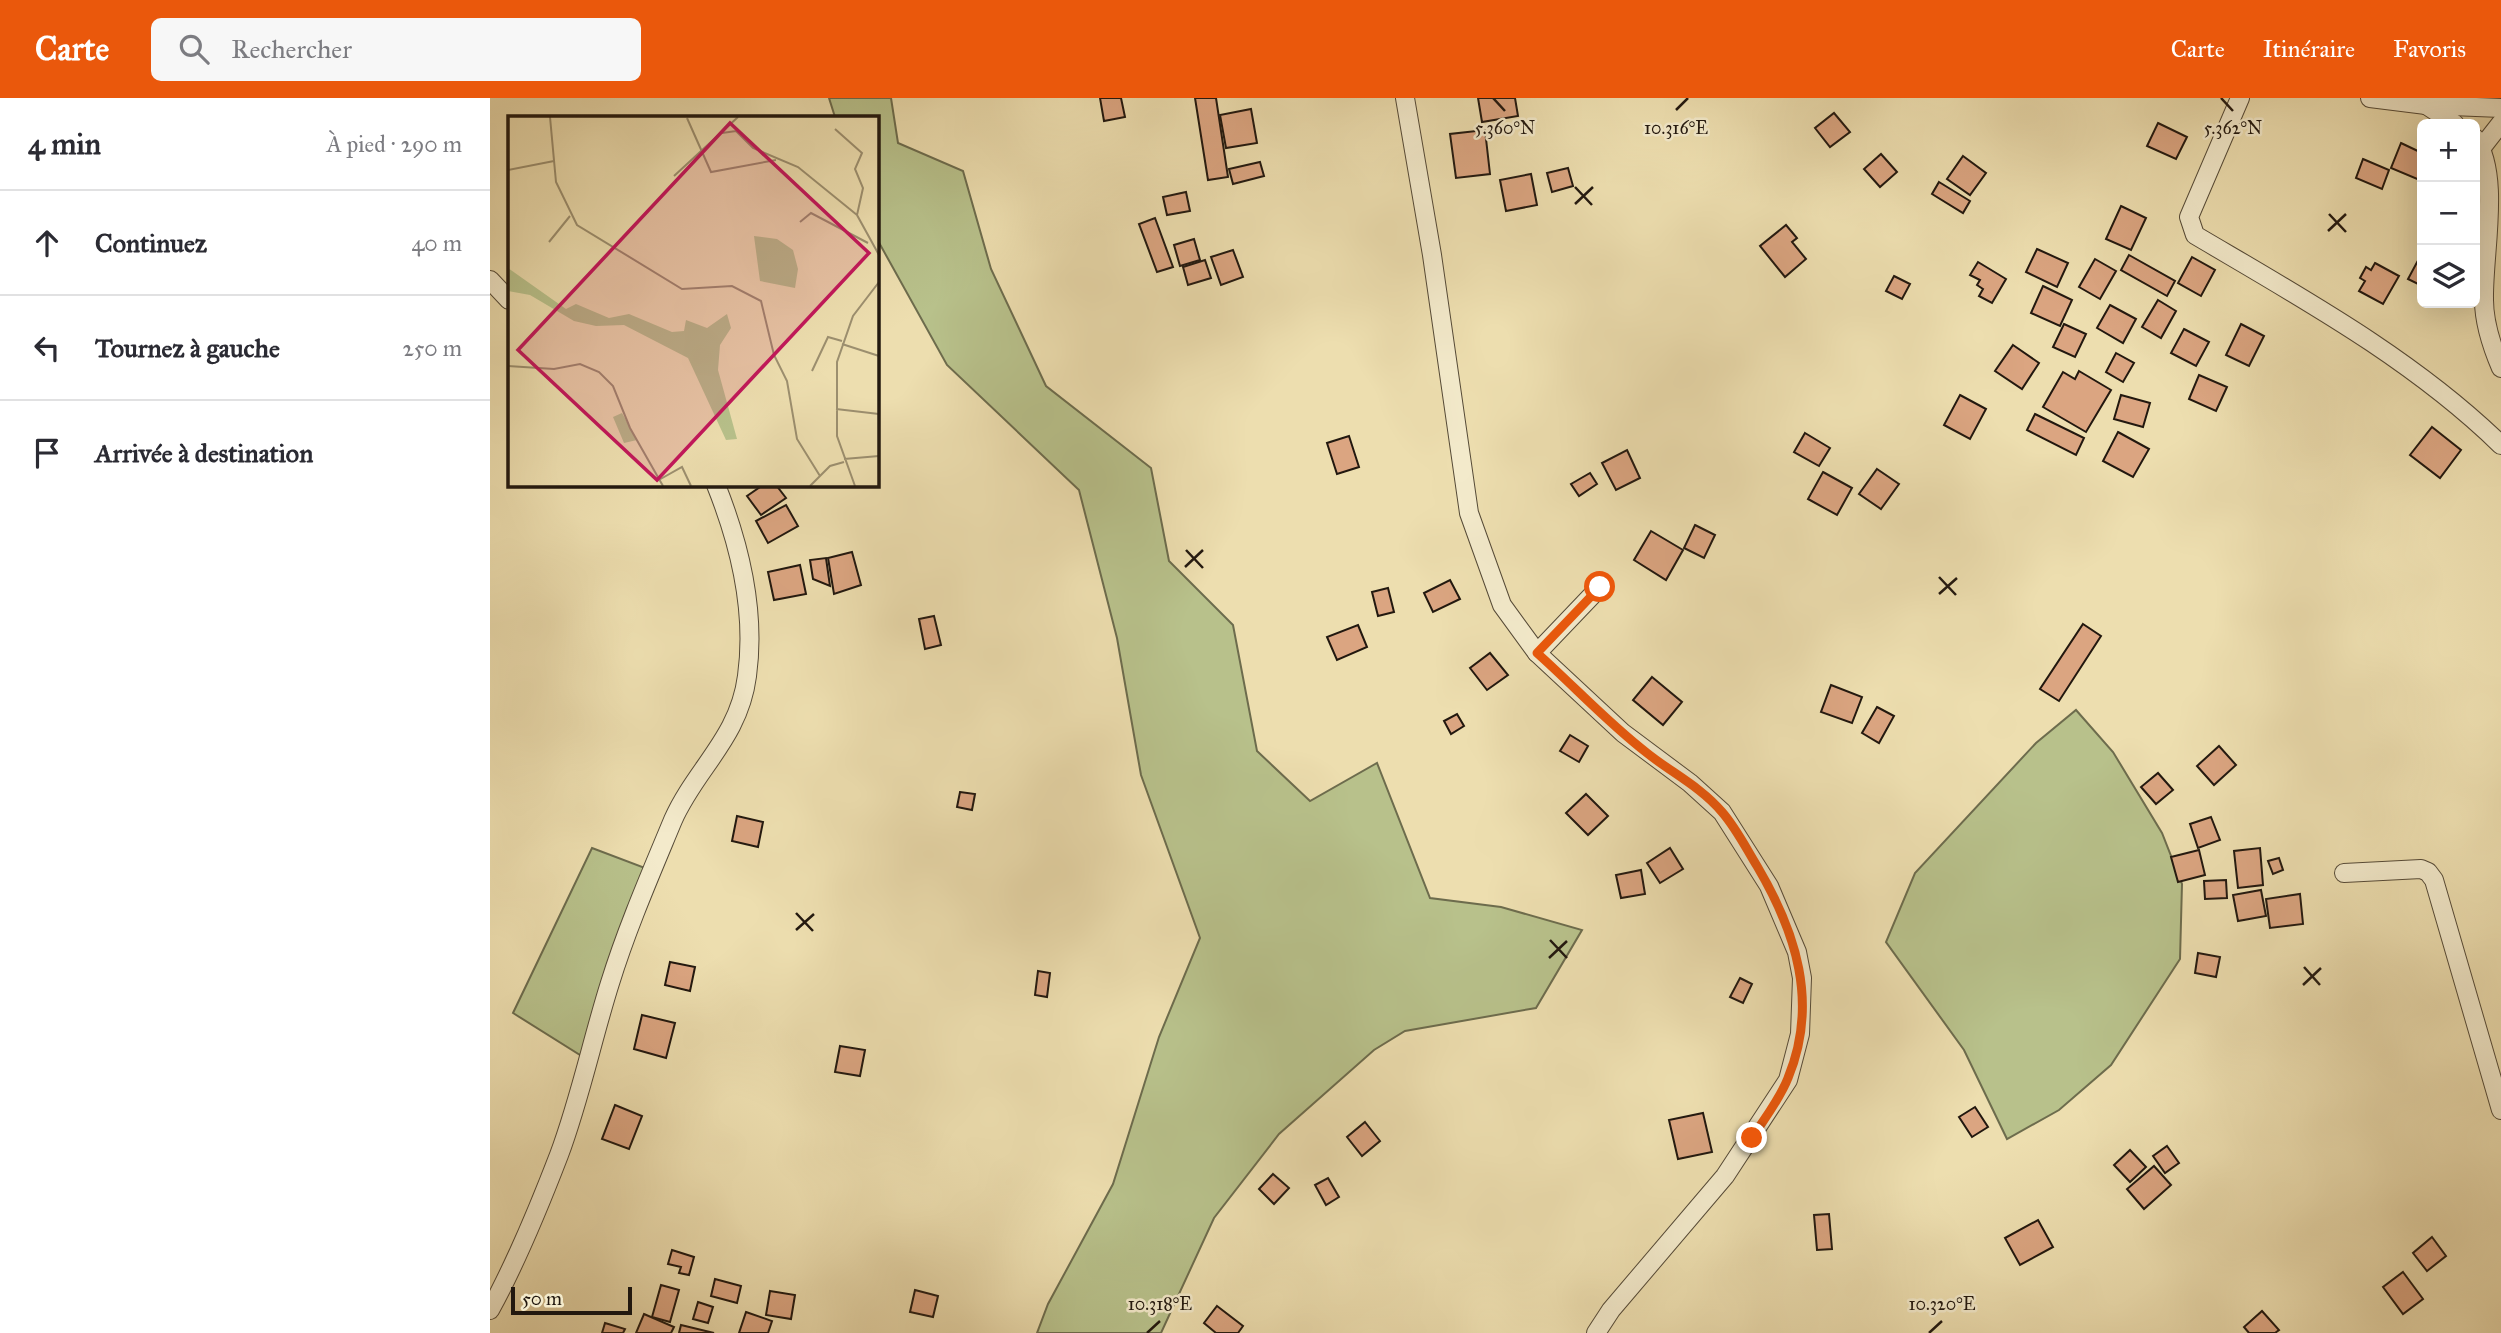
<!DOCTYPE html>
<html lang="fr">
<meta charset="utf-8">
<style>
:root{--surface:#fff;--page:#f7f7f7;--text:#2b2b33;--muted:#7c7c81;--line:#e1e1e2;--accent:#ea580c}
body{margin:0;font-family:"IM FELL Great Primer",serif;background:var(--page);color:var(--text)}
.controls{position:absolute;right:21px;top:21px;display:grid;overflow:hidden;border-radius:10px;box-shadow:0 7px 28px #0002}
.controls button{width:63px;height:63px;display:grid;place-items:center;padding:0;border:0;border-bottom:2px solid var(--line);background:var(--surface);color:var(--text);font:35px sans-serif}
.scale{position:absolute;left:21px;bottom:18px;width:121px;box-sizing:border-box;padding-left:7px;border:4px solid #22180f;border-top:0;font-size:19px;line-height:24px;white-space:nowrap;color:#22180f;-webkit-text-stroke:5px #f3eacb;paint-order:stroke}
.stop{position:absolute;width:21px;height:21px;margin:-16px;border:5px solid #ea580c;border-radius:50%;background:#fff}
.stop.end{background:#ea580c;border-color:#fff;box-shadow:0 2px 7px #0008}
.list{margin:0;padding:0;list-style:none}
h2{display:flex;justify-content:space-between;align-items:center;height:91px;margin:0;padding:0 28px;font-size:30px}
h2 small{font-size:23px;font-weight:400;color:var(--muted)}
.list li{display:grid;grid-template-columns:46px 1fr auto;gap:21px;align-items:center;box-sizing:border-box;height:105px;padding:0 28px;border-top:2px solid var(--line)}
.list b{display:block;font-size:26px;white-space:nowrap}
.list em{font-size:23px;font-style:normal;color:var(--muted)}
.icon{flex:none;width:38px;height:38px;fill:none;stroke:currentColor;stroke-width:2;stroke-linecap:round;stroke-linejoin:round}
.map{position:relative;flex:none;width:2011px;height:1235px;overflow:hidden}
header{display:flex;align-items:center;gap:42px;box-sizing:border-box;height:98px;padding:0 35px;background:var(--accent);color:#fff}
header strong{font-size:33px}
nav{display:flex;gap:38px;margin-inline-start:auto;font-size:24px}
.search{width:490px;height:63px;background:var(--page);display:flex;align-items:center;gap:18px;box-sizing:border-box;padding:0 24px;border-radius:10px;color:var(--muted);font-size:26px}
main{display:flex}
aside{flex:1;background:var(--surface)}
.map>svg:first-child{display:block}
.green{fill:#b8c18b;stroke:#6d6c4d;stroke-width:2}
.building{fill:#dba581;stroke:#22180f;stroke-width:2}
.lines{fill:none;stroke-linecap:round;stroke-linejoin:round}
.minor-casing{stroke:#554a37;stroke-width:20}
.minor{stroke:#f3eacb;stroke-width:18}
.route{stroke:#ea580c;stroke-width:9}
.ticks{fill:none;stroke:#22180f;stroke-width:2.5}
.inset-road{fill:none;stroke:#9c8f6f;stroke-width:2}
.view{fill:#c2185b;fill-opacity:0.15;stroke:#c2185b;stroke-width:3.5}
.inset-edge{fill:none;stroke:#22180f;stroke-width:3.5}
.ticks-label{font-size:18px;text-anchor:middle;fill:#22180f;stroke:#f3eacb;stroke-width:5;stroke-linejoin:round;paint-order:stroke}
</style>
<header>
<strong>Carte</strong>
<div class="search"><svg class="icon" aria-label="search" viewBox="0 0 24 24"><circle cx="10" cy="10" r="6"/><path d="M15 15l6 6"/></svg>Rechercher</div>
<nav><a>Carte</a><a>Itinéraire</a><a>Favoris</a></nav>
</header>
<main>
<aside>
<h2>4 min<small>À pied · 290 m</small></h2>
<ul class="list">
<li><svg class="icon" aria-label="ahead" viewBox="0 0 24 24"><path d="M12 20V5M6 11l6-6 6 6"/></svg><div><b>Continuez</b></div><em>40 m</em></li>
<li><svg class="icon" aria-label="left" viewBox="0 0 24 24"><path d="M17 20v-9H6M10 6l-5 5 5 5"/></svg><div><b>Tournez à gauche</b></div><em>250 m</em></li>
<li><svg class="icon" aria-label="arrive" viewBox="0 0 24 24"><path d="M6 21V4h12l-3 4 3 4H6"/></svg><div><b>Arrivée à destination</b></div></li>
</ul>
</aside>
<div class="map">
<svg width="2011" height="1235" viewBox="0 0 2011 1235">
<rect width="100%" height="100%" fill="#eddeaf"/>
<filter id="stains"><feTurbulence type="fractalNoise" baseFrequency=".00286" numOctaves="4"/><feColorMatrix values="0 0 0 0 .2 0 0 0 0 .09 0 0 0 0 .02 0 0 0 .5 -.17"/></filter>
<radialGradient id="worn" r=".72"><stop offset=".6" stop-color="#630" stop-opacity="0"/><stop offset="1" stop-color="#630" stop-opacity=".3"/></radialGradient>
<g class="green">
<polygon points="339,0 401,0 408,45 473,73 501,171 556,288 661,370 679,463 743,527 767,653 820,703 887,665 940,800 1011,809 1092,832 1046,910 915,933 884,952 789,1036 724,1120 671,1235 547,1235 558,1206 623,1086 669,939 710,840 651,677 627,540 589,392 457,267 387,141 387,19 345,19"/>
<polygon points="1586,612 1623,654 1672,735 1692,786 1690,861 1621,967 1569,1012 1517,1041 1474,952 1396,844 1425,775 1546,645"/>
<polygon points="102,750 163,773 98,962 23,915"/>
</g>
<g class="building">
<polygon points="610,0 631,0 635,19 614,23"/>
<polygon points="705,0 726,0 738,79 718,82"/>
<polygon points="988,0 1025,0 1028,18 992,24"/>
<polygon points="761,11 767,45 736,50 730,17"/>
<polygon points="1344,15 1360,34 1340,49 1325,30"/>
<polygon points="1668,25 1697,39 1686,61 1657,48"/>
<polygon points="995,32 1000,76 966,80 960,36"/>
<polygon points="1911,45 1932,55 1932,83 1901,70"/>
<polygon points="1391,56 1407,74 1390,89 1374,71"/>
<polygon points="1473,58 1496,75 1480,97 1457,81"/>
<polygon points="1873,61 1899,72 1892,91 1866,80"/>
<polygon points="770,64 774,78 743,86 739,71"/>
<polygon points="1078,70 1083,88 1062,94 1057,75"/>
<polygon points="1041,76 1047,107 1016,113 1010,82"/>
<polygon points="1449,84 1480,103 1473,115 1442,96"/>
<polygon points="696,94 700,113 677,117 673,99"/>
<polygon points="1631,108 1656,120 1641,152 1616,141"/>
<polygon points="665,120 683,169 667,174 649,126"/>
<polygon points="1296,127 1307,140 1302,144 1316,161 1295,179 1270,148"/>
<polygon points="704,141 710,162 690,168 684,147"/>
<polygon points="1547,151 1578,165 1567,189 1536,174"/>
<polygon points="743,152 753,179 731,187 721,159"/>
<polygon points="1932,155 1932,183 1930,187 1918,181"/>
<polygon points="1639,157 1685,183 1677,198 1631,172"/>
<polygon points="1702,159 1725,172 1711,198 1688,185"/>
<polygon points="1605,161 1626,173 1610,201 1589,189"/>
<polygon points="715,162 721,180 698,187 693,169"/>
<polygon points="1488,164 1516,181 1502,205 1489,198 1493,191 1487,187 1490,182 1480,177"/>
<polygon points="1885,165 1909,178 1893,206 1869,193 1875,183 1870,180 1876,169 1881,172"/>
<polygon points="1404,178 1420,186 1412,201 1396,193"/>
<polygon points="1553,188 1582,202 1570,228 1541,215"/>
<polygon points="1668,202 1686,213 1671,240 1652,229"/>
<polygon points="1620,207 1646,221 1633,245 1607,230"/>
<polygon points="1574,226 1596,236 1585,259 1563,249"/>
<polygon points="1751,226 1774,238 1759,268 1736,257"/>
<polygon points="1694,231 1719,244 1706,268 1681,255"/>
<polygon points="1523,247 1549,265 1532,291 1505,273"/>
<polygon points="1626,255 1644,265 1633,284 1616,274"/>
<polygon points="1589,273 1621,292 1596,334 1553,309 1573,274 1585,281"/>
<polygon points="1709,277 1737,289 1726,313 1699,301"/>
<polygon points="1470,297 1496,311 1480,341 1454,327"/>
<polygon points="1631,297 1660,305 1653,329 1624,321"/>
<polygon points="1545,316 1594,340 1586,357 1537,332"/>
<polygon points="1942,329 1971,352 1950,380 1920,357"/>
<polygon points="1628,334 1659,351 1643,379 1613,363"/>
<polygon points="1315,335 1340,350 1329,368 1304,354"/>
<polygon points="859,338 869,369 847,376 837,345"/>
<polygon points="1137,352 1150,380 1126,392 1112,365"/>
<polygon points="1387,371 1409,386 1391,411 1369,396"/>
<polygon points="1333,374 1362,390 1347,417 1318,401"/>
<polygon points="1100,375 1107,386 1089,398 1081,386"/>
<polygon points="273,387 286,387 296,400 271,417 257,398"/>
<polygon points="296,407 308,428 278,445 266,423"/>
<polygon points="1205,427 1225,437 1214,460 1194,450"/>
<polygon points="1161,433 1193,452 1176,482 1144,462"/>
<polygon points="362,454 371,487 344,496 338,460"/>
<polygon points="336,460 340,488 323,481 320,462"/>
<polygon points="310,467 316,496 284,502 278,474"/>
<polygon points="960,482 970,501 943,514 934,495"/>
<polygon points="898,490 904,514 888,518 882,494"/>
<polygon points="444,518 451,547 435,551 429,521"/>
<polygon points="1593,526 1611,538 1569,603 1550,591"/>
<polygon points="868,527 877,549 847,562 837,539"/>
<polygon points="1000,555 1018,577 997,592 980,570"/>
<polygon points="1162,579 1192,604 1173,627 1143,602"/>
<polygon points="1341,587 1372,599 1362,625 1331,614"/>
<polygon points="1387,609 1404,618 1389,645 1372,635"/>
<polygon points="967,616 974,628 961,636 954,623"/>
<polygon points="1080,637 1098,648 1089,664 1070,653"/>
<polygon points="1729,648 1746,667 1724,687 1707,668"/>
<polygon points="1668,675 1683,692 1666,706 1651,689"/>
<polygon points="470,694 485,696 482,712 467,709"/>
<polygon points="1096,696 1118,718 1098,737 1076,715"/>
<polygon points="247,718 273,724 268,749 242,743"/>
<polygon points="1721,719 1730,742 1708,750 1700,726"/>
<polygon points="1180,750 1193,771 1170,785 1157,765"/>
<polygon points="1770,750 1773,787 1748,790 1744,753"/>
<polygon points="1709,752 1715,777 1688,784 1681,759"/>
<polygon points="1789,760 1793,772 1783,776 1778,763"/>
<polygon points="1151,772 1155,796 1131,800 1126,777"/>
<polygon points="1736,782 1737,800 1715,801 1714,783"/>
<polygon points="1771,792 1776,818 1748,823 1743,797"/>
<polygon points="1810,796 1813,826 1780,830 1776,801"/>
<polygon points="1708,855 1730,859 1726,879 1705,875"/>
<polygon points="180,864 205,869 200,893 175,887"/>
<polygon points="548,873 560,875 557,899 545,897"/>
<polygon points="1250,880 1262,886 1253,905 1240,899"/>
<polygon points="152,917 185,925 176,960 144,951"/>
<polygon points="350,948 375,952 370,978 345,974"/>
<polygon points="125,1007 152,1018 139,1051 112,1041"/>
<polygon points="1485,1009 1498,1029 1482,1039 1469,1019"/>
<polygon points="1213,1015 1222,1054 1188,1061 1179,1022"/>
<polygon points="875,1024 890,1043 872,1058 857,1039"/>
<polygon points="1677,1048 1689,1065 1675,1075 1663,1058"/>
<polygon points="1640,1052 1656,1069 1640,1084 1624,1067"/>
<polygon points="1664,1068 1681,1087 1654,1111 1637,1091"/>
<polygon points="783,1076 799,1090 784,1106 769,1091"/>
<polygon points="838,1080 849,1099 836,1107 825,1087"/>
<polygon points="1339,1116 1342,1151 1327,1152 1324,1117"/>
<polygon points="1548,1122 1563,1149 1530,1167 1515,1140"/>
<polygon points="1942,1139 1956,1158 1937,1173 1923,1155"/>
<polygon points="182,1152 204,1159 199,1177 189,1175 191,1169 178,1166"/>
<polygon points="1913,1174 1933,1201 1913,1216 1893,1189"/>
<polygon points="225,1181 251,1188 247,1205 221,1198"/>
<polygon points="171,1187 189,1192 180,1224 162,1219"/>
<polygon points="425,1192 448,1198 443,1219 420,1214"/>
<polygon points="280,1193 305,1197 301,1221 276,1217"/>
<polygon points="208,1204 223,1209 218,1225 203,1221"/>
<polygon points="727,1208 753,1228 748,1235 726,1235 714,1225"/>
<polygon points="1772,1213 1789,1232 1785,1235 1759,1235 1754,1229"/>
<polygon points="256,1214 282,1223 278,1235 249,1235"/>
<polygon points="154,1216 184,1229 181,1235 146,1235"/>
<polygon points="115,1225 135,1231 133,1235 112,1235"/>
<polygon points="191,1227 224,1235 189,1235"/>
</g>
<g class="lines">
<g class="minor-casing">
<g id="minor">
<polyline points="915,0 942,157 979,415 1012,507 1047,555 1133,635 1200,685 1232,714 1279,788 1307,854 1312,880 1310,936 1298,982 1235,1078 1121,1212 1106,1235"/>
<path d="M1750,0L1699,119L1705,137C1810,199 1923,261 2011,347"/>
<polyline points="1880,0 1936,7 2011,10"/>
<polyline points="1936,7 1965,26"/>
<path d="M1985,40C2011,78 1993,155 1994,202C1994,226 2002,249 2011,270"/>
<polyline points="1993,48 2011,25"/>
<polyline points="0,182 19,202"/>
<polyline points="1047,555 1110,489"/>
<polyline points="1854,775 1931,771 1938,774 1944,782 2011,1012"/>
<path d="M0,1212C27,1163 49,1109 69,1057C90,1001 102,942 120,885C137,830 161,775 183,722C206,670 249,640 257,578C266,513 250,447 226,387"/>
</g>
</g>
<use href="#minor" class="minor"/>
</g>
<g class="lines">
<path class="route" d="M1110,489L1047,555C1084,588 1118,625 1157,655C1182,675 1211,689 1232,714C1246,730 1256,750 1267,768C1306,834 1329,905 1298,980C1290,1001 1274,1021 1262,1040"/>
</g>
<path class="ticks" d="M1003,0L1015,13M1731,0L1743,13M1186,12L1198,0M1085,89L1102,107M1085,106L1103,89M1839,116L1856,134M1838,133L1856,116M696,452L713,470M695,469L713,452M1449,479L1466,497M1449,496L1467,480M306,815L323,833M306,832L324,816M1060,842L1077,860M1059,860L1077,843M1814,869L1830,887M1813,887L1831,870M657,1235L670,1223M1439,1235L1452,1223"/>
<g transform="translate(18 18)">
<rect width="371" height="371" fill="#eddeaf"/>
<path d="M246,120L269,123L285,134L290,153L287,172L252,165ZM0,152L58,193L68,188L101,202L121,198L164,216L176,215L178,204L199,212L219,198L223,212L212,229L210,254L229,323L218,324L180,242L116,209L88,210L66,205L22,179L0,175ZM114,297L129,324L116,327L105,301Z" fill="#b8c18b"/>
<path class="inset-road" d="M42,1L48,66L69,109L174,173L224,170L253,185L266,239L279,265L289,323L312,360M179,2L203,56L268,44M327,13L354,37L347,53L355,72L349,99L371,139M214,17L228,15L245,32L290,51L349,99M0,54L46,45M166,60L230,1M292,106L303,97L360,127M41,126L62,100M334,228L371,240M0,250L46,253L72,248L91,256L105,270L122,312L155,370M304,255L320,221L334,225M328,293L371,298M336,343L371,340M149,365L174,351L183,370M302,370L322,350L336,346M347,370L329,320V246L345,200L371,166"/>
<path class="view" d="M222,7L361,137L149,364L10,234Z"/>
<rect width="371" height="371" class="inset-edge"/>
</g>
<g class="ticks-label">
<text x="1186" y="36">10.316°E</text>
<text x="1015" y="36">5.360°N</text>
<text x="1743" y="36">5.362°N</text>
<text x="670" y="1212">10.318°E</text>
<text x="1452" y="1212">10.320°E</text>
</g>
<rect width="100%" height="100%" filter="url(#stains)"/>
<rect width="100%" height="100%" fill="url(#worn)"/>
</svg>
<div class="controls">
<button>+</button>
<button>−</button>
<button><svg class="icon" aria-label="layers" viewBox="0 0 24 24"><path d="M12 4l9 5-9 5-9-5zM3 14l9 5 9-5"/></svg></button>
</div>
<div class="scale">50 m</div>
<div class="stop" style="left:1110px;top:489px"></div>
<div class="stop end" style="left:1262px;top:1040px"></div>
</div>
</main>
